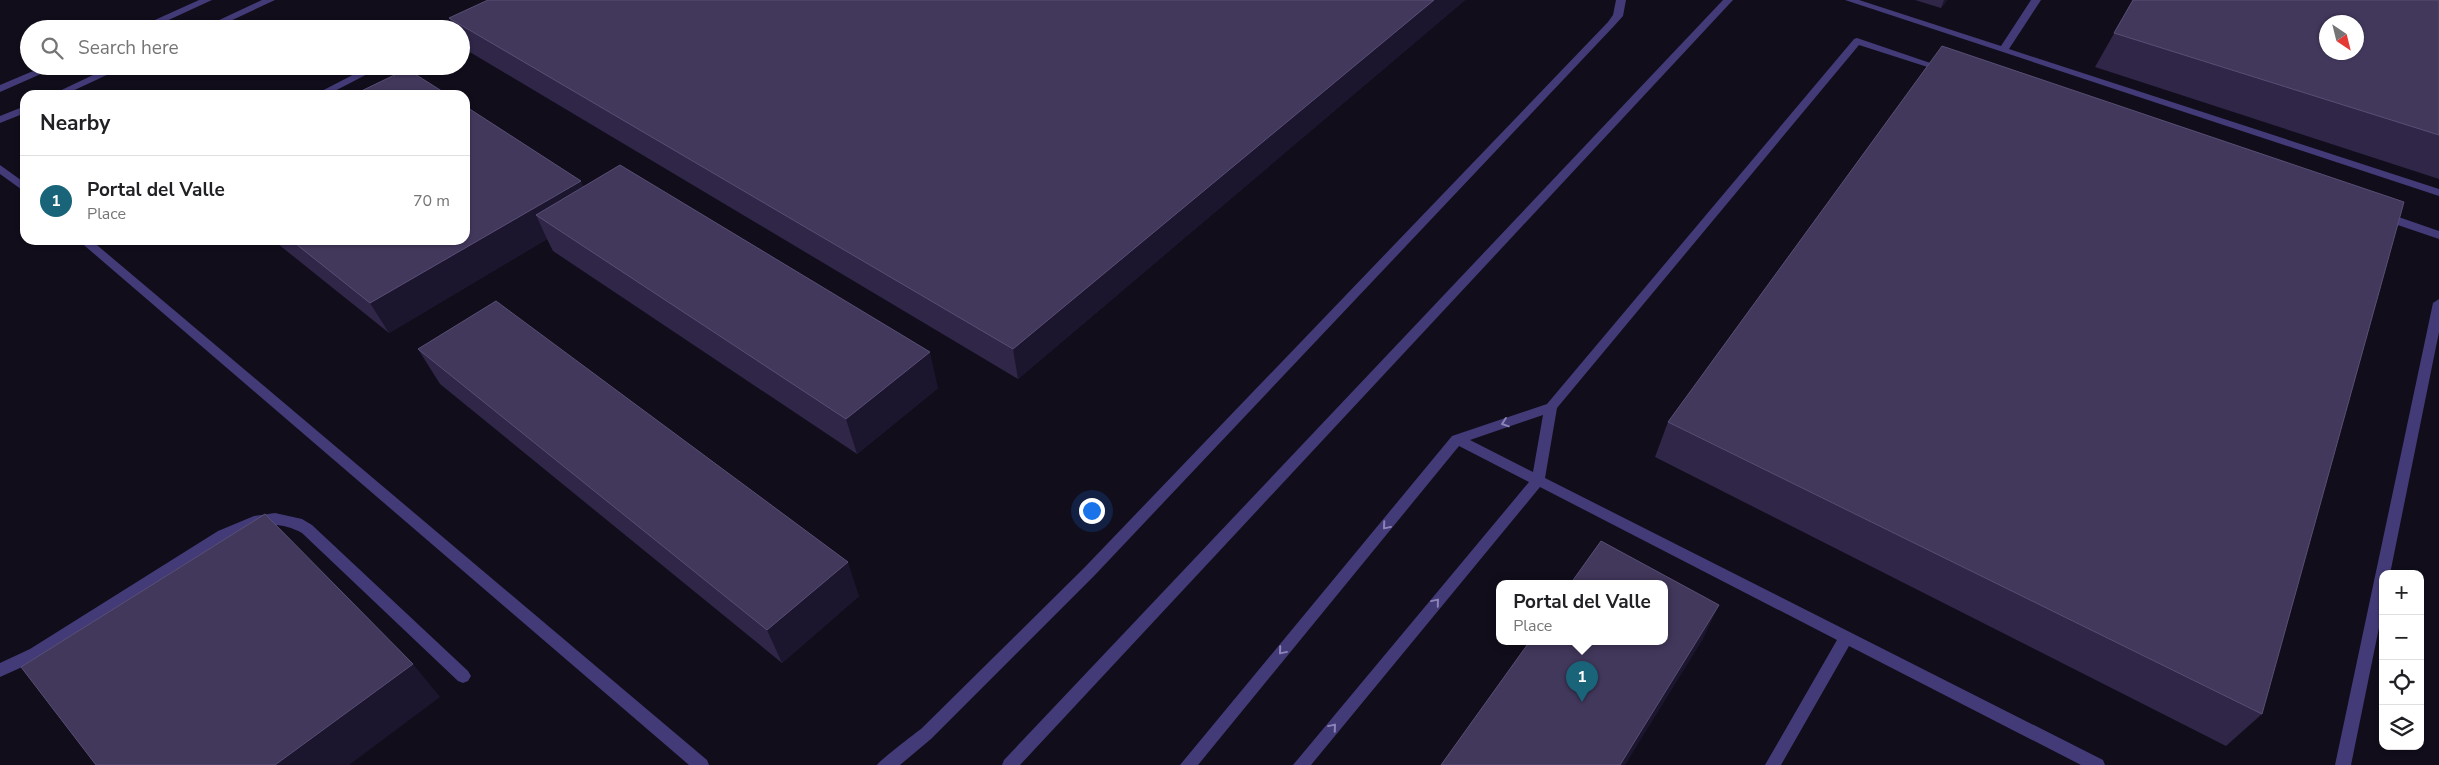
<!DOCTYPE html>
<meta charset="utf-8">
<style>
:root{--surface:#fff;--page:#f2f2f2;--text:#202124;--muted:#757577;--line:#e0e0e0;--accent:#1a6479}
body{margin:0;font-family:"Nunito Sans",sans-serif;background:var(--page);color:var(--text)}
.controls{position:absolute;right:15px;bottom:15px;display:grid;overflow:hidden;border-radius:10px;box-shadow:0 1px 4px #0004}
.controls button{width:45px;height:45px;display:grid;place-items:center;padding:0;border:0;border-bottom:1px solid var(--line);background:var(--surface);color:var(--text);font:25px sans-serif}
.compass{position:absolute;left:2319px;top:15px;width:45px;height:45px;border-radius:50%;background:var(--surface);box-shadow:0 1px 4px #0004;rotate:145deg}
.you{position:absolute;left:1091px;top:510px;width:18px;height:18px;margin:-12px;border:4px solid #fff;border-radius:50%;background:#1a73e8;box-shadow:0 0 0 8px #1a73e833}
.badge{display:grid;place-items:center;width:32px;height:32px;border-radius:50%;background:var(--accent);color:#fff;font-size:16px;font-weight:700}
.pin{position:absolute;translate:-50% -41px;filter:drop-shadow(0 1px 2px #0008)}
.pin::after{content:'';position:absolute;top:26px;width:18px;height:15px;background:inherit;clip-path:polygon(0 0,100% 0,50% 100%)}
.popup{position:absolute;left:1496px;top:580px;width:172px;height:65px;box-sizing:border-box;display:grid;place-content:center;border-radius:10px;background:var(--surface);filter:drop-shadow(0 1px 4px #0005);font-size:16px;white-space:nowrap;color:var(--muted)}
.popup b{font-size:19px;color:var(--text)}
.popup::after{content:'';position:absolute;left:50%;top:100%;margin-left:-10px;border:10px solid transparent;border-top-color:var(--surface)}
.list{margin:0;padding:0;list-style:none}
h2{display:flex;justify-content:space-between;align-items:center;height:65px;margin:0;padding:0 20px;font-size:21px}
h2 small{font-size:16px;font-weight:400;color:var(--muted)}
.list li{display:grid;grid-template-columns:32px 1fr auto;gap:15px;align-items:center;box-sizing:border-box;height:90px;padding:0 20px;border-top:1px solid var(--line)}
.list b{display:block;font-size:19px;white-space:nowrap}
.list p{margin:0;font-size:16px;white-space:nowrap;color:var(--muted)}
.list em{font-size:16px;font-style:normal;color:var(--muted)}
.icon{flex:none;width:28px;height:28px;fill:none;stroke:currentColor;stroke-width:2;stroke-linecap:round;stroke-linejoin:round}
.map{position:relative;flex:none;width:2439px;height:765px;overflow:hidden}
.search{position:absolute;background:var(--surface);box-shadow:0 1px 4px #0004;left:20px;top:20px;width:450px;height:55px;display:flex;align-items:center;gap:12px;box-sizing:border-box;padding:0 18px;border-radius:28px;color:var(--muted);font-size:19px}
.panel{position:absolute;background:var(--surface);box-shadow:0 1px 4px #0004;left:20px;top:90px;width:450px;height:155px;border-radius:15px}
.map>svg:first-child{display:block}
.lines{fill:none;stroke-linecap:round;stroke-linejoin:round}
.minor{fill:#433b77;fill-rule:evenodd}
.wall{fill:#302648}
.shaded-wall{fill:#1c152e}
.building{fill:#42385c;stroke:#594f75;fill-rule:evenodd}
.oneway{stroke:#8c83b9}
</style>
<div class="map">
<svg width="2439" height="765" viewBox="0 0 2439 765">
<rect width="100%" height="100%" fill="#110d1b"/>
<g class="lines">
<g class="minor">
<polygon points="199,0 212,0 149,29 135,29"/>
<polygon points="262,0 275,0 213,29 200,29"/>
<path d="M1616,0H1626L1623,16L1614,26L1094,576L931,739L900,765H877C879,761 913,735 921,729L1084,568L1608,22L1613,15Z"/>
<polygon points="1723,0 1733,0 1020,765 1002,765 1004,760"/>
<polygon points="1845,0 1859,0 2001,46 2031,0 2041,0 2009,49 2439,189 2439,196"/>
<path d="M1857,38L1948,69L1946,71H1940L1859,45L1557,408L1545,478L2103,760L2105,765H2081L1849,646L1781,765H1765L1837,640L1540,487L1311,765H1293L1529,482L1459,446L1198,765H1180L1452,436L1547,404L1854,39ZM1543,415L1533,472L1470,440Z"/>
<polygon points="45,66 59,66 0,92 0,85"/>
<polygon points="112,66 126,66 64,95 51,95"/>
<polygon points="370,66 383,66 327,95 314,95"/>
<polygon points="25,106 25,113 0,123 0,116"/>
<polygon points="0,165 25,183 25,192 0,174"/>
<polygon points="2384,212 2439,231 2439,239 2380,219 2378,216 2380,213"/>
<polygon points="78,240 91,240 707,760 709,765 689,765"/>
<polygon points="2439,299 2439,332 2390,574 2383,574 2383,608 2351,765 2335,765 2433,303"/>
<path d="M275,513L302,519L312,525L468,671L471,676L468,681L463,683L458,681L302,533C276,518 253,526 228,539L40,659L0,677V663L30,649L218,531L254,516Z"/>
</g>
</g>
<g class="wall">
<polygon points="1465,0 1018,379 463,48 461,44 461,29 454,29 449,18"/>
<polygon points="1915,0 1947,0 1941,8"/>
<polygon points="2133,0 2439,0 2439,179 2095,67"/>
<polygon points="584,186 938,388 857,454 553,251 547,239 389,333 273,240 465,240"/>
<polygon points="418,349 859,596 782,663 440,384"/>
<polygon points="1668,422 2262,714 2226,746 1655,457"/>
</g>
<g class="shaded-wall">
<polygon points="1434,0 1465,0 1018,379 1013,349"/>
<polygon points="1944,0 1947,0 1941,8"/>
<polygon points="581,181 595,211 536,215 547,239 389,333 370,303"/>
<polygon points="930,352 938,388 857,454 846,419"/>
<polygon points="848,562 859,596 782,663 767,630"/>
<polygon points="1719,605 1703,639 1625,765 1620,765"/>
<polygon points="413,664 440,697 349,765 275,765"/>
</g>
<g class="building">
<polygon points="488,0 1434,0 1013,349 449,18"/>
<path d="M2133,0H2439V135L2114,33ZM2326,22H2356V52H2326Z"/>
<polygon points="1942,46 2404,202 2262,714 1668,422"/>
<polygon points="407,69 448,95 353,95"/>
<polygon points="465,106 581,181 370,303 291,240 465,240"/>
<polygon points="620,165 930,352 846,419 536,215"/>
<polygon points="496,301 848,562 767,630 418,349"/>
<polygon points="265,514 413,664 275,765 96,765 21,667"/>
<polygon points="1601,541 1719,605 1620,765 1441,765 1530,641 1664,641 1664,583 1571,583"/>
</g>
<defs><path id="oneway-chevron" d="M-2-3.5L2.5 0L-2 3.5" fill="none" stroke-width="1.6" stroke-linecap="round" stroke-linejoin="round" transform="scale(1.25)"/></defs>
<g class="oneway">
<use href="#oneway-chevron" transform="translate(1505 423) rotate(161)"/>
<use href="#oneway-chevron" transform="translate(1386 526) rotate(130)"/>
<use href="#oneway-chevron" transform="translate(1436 602) rotate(-50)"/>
<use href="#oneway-chevron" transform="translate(1282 651) rotate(130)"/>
<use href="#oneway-chevron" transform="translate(1333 727) rotate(-50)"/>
</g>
</svg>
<div class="controls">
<button>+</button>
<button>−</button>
<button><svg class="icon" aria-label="locate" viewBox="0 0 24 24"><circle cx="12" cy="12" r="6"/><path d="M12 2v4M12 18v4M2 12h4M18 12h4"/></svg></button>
<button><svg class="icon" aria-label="layers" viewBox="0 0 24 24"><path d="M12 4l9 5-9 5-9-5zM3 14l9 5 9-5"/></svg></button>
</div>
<svg class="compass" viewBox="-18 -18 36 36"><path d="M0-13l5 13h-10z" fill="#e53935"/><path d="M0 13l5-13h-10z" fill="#757577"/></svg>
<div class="you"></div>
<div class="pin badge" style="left:1582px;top:702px">1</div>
<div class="popup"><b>Portal del Valle</b>Place</div>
<div class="search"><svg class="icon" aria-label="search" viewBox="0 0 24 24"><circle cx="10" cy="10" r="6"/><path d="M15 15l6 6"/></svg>Search here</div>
<section class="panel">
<h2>Nearby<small></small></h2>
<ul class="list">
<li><span class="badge">1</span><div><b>Portal del Valle</b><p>Place</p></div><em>70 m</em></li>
</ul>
</section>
</div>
